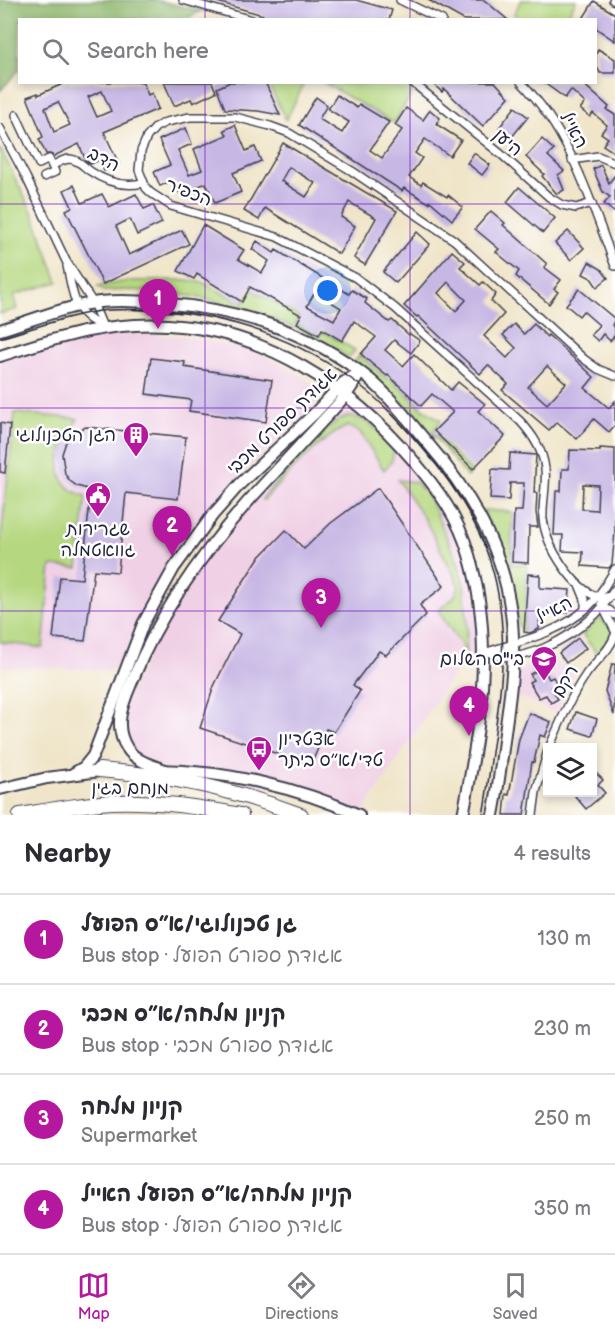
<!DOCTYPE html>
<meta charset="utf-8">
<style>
:root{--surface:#fff;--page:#f7f7f7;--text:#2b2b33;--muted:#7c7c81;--line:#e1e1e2;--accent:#b5179e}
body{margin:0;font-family:"Balsamiq Sans","Playpen Sans Hebrew",sans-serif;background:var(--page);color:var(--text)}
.controls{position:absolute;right:18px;bottom:18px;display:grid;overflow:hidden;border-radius:0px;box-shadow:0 3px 9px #0003}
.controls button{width:54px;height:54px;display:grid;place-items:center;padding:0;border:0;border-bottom:2px solid var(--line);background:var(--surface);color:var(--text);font:30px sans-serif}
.you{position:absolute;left:328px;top:291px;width:21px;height:21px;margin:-15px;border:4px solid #fff;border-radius:50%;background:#1a73e8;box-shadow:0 0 0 9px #1a73e833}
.badge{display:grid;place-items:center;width:39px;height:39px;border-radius:50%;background:var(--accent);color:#fff;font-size:20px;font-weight:700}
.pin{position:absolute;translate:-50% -50px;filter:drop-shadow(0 2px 3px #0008)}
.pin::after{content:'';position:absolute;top:32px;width:21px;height:18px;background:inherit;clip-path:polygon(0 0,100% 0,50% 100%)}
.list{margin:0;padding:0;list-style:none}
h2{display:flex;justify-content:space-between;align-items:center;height:78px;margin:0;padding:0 24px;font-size:26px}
h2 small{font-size:20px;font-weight:400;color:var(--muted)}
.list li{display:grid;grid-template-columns:39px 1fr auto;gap:18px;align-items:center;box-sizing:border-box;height:90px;padding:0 24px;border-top:2px solid var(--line)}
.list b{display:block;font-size:22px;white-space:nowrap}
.list p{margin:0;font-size:20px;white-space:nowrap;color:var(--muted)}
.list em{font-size:20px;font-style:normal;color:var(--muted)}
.icon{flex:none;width:33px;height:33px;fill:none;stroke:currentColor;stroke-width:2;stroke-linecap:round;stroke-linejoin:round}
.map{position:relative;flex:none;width:615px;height:815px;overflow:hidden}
.search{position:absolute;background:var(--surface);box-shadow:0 3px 9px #0003;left:18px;right:18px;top:18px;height:66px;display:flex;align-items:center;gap:15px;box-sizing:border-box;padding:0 21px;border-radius:0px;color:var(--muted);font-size:22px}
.sheet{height:438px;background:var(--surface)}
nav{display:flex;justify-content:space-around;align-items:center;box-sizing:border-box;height:84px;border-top:2px solid var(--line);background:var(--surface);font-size:16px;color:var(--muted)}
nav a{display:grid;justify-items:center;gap:3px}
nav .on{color:var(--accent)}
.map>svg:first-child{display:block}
.built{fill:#f0d0e5}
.green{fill:#b5d77f;stroke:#6c7c5d;stroke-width:1.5}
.forest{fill:#90b86e;stroke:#596d54;stroke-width:1.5}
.building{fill:#c7b7e4;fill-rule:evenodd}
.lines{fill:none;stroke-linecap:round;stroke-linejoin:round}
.street-casing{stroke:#413f50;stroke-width:10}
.secondary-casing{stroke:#413f50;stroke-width:14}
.highway-casing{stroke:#413f50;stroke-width:16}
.street{stroke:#fff;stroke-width:7}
.secondary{stroke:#fff;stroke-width:10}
.highway{stroke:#fff;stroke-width:14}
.tram{stroke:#22223b;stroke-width:1.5}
.grid{fill:none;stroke:#7b2cbf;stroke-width:1.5;stroke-opacity:0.55}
.labels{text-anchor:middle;stroke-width:5;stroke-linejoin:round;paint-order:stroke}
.street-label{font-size:18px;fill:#22223b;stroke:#fff}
.poi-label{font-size:18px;fill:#22223b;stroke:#fff;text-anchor:end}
</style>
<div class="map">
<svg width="615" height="815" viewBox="0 0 615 815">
<rect width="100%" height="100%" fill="#fff"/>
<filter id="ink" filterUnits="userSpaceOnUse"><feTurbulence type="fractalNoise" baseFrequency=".0167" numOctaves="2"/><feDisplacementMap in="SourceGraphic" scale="12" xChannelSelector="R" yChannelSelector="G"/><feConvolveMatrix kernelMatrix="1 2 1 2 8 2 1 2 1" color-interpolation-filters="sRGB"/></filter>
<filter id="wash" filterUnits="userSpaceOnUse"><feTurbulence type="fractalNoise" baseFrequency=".008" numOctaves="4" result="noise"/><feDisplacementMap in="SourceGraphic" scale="24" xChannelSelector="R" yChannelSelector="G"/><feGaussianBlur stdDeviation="1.35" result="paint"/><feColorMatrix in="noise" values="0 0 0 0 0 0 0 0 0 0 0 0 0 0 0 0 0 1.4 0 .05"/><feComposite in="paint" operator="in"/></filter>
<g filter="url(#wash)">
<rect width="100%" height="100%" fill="#f0e5c9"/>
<g class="built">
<polygon points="135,334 181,336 252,350 279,363 307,380 317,388 318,397 315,405 233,483 208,514 144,613 121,664 109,670 0,667 0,359 73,338"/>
<polygon points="346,396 428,478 469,554 484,653 468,659 459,666 361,815 282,788 165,770 128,750 123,706 189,574"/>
<polygon points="552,658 574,675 557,714 525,699 514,697 517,678 523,668 534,662"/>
</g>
<g class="green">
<polygon points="521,0 576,0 566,19 520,19 514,14"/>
<polygon points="268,83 300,83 303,86 286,120"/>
<polygon points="324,83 404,83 414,90 394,123"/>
<polygon points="0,148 34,216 58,282 14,295 17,309 0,314"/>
<path d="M187,280L204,283L243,304L252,290L299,316L295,323L319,337L324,332L355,350L349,358C283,313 184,285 104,291L98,286L130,281Z"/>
<path d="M360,355L386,378L391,379L423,409L441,420L433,432L471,471L467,477C434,433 398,395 355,361Z"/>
<path d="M15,413L78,419C61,444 44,485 86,496L78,568L51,566L43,648L0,642V546Z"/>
<path d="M348,416C368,417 382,434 394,448L392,461L384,470L360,432L348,426C321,437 284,478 264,500L262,499C282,476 322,424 348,416Z"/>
<polygon points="398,480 416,482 429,498 458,562 464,586 467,619 466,652 438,611 454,597 459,587 455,577 424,518"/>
<polygon points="483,510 512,512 511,564 527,565 524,632 519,626 508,572"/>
<polygon points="599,618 610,627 612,631 607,644 597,654 583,635"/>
</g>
<polygon class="forest" points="0,0 156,0 202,11 185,19 20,20 19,70 0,91"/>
<g id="blocks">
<g class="building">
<polygon points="217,0 356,0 392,10 389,20 268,20 262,18 263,15 217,2"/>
<polygon points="428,0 484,0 508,20 464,20"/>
<polygon points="594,1 615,14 615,41 596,28 596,20 582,20"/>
<polygon points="598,49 615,59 615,73 600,73 596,65 596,54"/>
<path d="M67,82H143L148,95L152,93L158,109L104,132L119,164L104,171L99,160L91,164L86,161L79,144L54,156L50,154H46L39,139L43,137L27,97L38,93V95ZM102,91L111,111L97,117L88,97ZM58,102L70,125L54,132L45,108Z"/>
<polygon points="164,82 212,82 216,92 193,103 191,99 174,106"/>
<polygon points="230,82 265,82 280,115 258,111 225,109 217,88"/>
<polygon points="431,82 495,82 509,97 483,126 444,89 442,92"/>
<polygon points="543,82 581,82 609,107 607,110 615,115 615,153 603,145 608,138 601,133 607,125 593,113 590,117 580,109 585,103 571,90 565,98"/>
<polygon points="337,95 357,108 359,104 389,122 370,150 382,158 402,130 395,125 406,108 423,120 430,110 440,118 436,124 461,140 450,156 425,139 415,153 422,158 409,177 421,185 423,182 447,197 448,195 463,207 452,220 430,201 429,203 404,188 402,191 299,125 316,97 327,105 319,119 342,133 349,122 328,109"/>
<polygon points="515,107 528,117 511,138 499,128"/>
<polygon points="235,125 246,151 255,147 261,161 233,173 241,192 215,203 206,183 180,194 174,180 160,186 154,172 170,165 159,140 186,128 192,144 178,150 189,175 202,170 194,149 227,135 224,130"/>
<polygon points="542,139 554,150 548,156 564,171 558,175 564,190 557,194 542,176 544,174 526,157"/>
<path d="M283,143L397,211L365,265L354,258L376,218L349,202L341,217L355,226L339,254L265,208L259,220L244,211ZM289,167L315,183L306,197L281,181Z"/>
<polygon points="474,153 490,165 482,175 467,163"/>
<polygon points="601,165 609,183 615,175 615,213 604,204 610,197 603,192 593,169"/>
<polygon points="74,185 82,203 102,194 109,207 136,194 144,209 153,205 162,223 137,235 130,219 116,226 129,255 182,230 189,244 103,284 66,210 72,207 64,190"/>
<polygon points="519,187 555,218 543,233 507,202"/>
<polygon points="491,211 505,223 503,225 547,264 544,267 561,280 554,289 558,292 549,304 516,276 519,271 496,252 499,249 475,229"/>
<path d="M203,225L244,250L238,259L262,273L269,261L252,249L257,241L274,253L276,250L349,294L352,290L367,299L365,303L389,322L392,320L409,335L410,334L420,341L411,353L394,340L385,350L403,366L414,354L451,390L458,382L485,404L478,411L505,436L473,469L434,431L453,412L432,394L421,406L388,375L387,376L372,364L361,354L376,337L354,321L342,341L322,329L319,335L297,323L301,315L250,287L242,302L197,274L194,279L178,271ZM315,292L341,308L334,320L307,306Z"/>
<polygon points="568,231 584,248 571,260 555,243"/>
<polygon points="417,232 430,244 396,283 383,272"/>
<path d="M452,251L465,262L460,267L480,285L483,282L496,294L491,301L504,314L484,336L507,358L516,348L503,335L514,324L524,334L534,324L547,337L548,335L594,377L585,388L609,408L615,401V425L609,432L594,419L577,439L557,422L549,430L502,390L508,384L488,365L480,374L418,316L417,317L404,306ZM448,282L466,300L456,311L438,293ZM547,366L566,383L547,404L528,387Z"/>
<polygon points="589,262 601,269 608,278 597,287 591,278 583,274"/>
<polygon points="579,289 615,319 612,325 615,328 615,335 610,341 603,334 598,341 591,335 599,325 583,311 579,316 566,305"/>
<polygon points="151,358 185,362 184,367 272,380 266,422 189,411 191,400 146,394"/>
<polygon points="0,423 10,425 5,473 0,472"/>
<polygon points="86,427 186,437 178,499 126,493 118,572 94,570 85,641 53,638 60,577 82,579 91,490 77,486 70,481 65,474 62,454 66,442 78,430"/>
<path d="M600,448L615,449V532L612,564L609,568L582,566L583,552L562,551L563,535H554L556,491H561L562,469H569L570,450L600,451ZM583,484L598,485L597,510L582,509Z"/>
<polygon points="510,453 536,455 534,493 537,493 536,512 538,527 529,527 528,563 512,562 514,511 522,511 524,483 510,483 509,500 490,499 492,469 509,470"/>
<polygon points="378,488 444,586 420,605 426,615 386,655 379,651 353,685 360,691 334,732 326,729 311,765 200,728 214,686 240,634 218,621 258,559 286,530 304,549 331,523"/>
<polygon points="528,574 540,575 540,588 570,590 568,613 540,611 539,629 530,633 524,632"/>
<polygon points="578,638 586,648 566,663 559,653"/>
<polygon points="612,664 615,664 614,715 605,691"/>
<polygon points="537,671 540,676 546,673 549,679 553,677 557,684 551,687 558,699 551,703 546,695 539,698 529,682 533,680 530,674"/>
<polygon points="576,712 597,719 592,736 570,729"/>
<polygon points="529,713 551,722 545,737 540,735 534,762 532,762 524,815 504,815 506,794 509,795 519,739"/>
<polygon points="592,769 603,780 598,785 605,793 586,809 575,796 579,792 592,792"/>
</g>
</g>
</g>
<g filter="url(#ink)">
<use href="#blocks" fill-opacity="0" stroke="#413f50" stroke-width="1.5"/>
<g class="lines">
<g class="street-casing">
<g id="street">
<polyline points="183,0 252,20"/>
<polyline points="400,0 442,20"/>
<polyline points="613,0 615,1"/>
<polyline points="412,82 502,155 549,197 562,205 576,208 592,203"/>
<path d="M521,82C570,132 591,202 615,266"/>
<polyline points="16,115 39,164 49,159 55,172 44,177"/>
<polyline points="0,128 26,177 66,261 93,303 103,327"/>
<polyline points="572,160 598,156 615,163"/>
<path d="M52,166C58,163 63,159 70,159C79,160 83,166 90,171C106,182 125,187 143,183"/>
<path d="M67,266C74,296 72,313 103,327"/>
<polyline points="580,587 585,599 585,609"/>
<path d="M611,596L600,598C573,589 546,547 543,519C542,502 547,485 545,469C543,449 532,434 520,421L395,308L356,278L277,237L171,206L151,193L146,188L139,170L141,151L147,137L156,127L166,122L190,117H235L270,126L289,133L352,171L454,240L584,359L598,369L615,376"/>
<polyline points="601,604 615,631"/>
<polyline points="602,608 609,610 615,615"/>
<path d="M489,652C519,669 572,636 595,615C603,607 609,598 615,589"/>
<path d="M484,653C520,641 558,634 587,608C599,597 607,583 615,569"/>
<path d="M549,748C560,723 570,698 585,676C594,662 610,651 615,635"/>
<polyline points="533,815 536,792 548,750"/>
</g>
</g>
<g class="secondary-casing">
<g id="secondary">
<path d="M0,330C33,320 66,306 100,302C120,300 139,301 159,303C233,308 309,330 368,378C390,396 408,420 426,441C465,486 499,540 509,600C517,642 512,683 506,725C502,755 499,785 493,815"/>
<path d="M0,356C57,338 107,321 168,325C264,330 351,387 412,459C437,488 459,518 469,555C495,641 480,729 463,815"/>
<path d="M158,770C226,771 297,787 359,815"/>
<path d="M165,770C152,765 135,761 127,748C112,725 124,701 133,679C163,605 210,542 264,484C282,465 299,446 317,427C332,410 349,395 359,374"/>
<polyline points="74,773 84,767 93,756 143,624 174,568 212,516 240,484 315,413 343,383 360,372"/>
<polyline points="0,789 47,778 107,770"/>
</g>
</g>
<g class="highway-casing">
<g id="highway">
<path d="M99,770C173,776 231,789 301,815"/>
<path d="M20,815C50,810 81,804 112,802C154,800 200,807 241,815"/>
</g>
</g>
<use href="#street" class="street"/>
<use href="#secondary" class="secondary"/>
<use href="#highway" class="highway"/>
<path class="tram" d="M0,338C31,329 78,312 110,310C195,306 281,328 350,378C379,398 402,424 425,451C460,492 489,539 498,594C507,643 501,690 494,739C490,764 488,790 483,815"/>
</g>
</g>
<path class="grid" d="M205,0V20M410,0V20M205,82V815M410,82V815M0,204H615M0,408H615M0,611H615"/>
<defs>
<g id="building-pin" transform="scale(1.35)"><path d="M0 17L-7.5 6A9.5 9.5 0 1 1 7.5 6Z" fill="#b5179e" stroke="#fff"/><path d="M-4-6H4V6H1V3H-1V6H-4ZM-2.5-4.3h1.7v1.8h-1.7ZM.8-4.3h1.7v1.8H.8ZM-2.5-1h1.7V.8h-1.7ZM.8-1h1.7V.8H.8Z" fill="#fff"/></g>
<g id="civic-pin" transform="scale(1.35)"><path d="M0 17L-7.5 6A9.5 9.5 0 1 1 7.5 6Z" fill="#b5179e" stroke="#fff"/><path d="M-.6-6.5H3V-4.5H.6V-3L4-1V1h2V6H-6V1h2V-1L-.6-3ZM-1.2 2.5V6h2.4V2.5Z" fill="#fff"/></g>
<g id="school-pin" transform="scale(1.35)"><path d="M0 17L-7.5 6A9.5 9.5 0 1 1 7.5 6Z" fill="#b5179e" stroke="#fff"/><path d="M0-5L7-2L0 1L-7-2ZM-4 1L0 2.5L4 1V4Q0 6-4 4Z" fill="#fff"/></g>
<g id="bus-pin" transform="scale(1.35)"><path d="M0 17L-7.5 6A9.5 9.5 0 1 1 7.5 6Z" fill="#b5179e" stroke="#fff"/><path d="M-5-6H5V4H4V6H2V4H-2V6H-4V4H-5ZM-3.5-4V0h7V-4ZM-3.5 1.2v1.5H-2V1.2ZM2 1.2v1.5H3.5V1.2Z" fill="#fff"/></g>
</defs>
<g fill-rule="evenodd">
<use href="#building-pin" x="136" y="435"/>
<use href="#civic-pin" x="98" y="495"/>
<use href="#school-pin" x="544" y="659"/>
<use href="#bus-pin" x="259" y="749"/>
</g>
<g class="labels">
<g class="street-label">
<text transform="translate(574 130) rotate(62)" y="6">האייל</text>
<text transform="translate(508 142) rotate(41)" y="6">היען</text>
<text transform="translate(104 159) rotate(28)" y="6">הדב</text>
<text transform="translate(189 192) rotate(21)" y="6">הכפיר</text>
<text transform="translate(282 421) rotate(-44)" y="6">אגודת ספורט מכבי</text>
<text transform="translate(554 610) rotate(-29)" y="6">האייל</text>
<text transform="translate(565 681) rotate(-59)" y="6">רקם</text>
<text x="130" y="794">מנחם בגין</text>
</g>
<g class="poi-label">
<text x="116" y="441">הגן הטכנולוגי</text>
<text x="98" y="535" text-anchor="middle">שגרירות<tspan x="98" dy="21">גוואטמלה</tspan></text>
<text x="524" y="665">בי"ס השלום</text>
<text x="278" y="745" text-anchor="start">אצטדיון<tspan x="278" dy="21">טדי/א״ס ביתר</tspan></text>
</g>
</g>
</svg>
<div class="controls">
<button><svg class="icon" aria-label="layers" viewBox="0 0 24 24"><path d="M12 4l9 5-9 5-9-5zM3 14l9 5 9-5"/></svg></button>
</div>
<div class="you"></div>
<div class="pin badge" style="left:158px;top:329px">1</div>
<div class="pin badge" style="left:172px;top:556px">2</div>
<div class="pin badge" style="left:321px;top:628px">3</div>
<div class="pin badge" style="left:469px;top:736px">4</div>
<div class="search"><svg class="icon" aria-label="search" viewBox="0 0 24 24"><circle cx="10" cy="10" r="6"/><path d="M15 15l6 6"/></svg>Search here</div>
</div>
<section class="sheet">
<h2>Nearby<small>4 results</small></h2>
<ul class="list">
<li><span class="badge">1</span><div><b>גן טכנולוגי/א״ס הפועל</b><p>Bus stop · אגודת ספורט הפועל</p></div><em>130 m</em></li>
<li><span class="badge">2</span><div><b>קניון מלחה/א״ס מכבי</b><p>Bus stop · אגודת ספורט מכבי</p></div><em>230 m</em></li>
<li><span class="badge">3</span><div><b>קניון מלחה</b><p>Supermarket</p></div><em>250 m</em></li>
<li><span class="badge">4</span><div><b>קניון מלחה/א״ס הפועל האייל</b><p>Bus stop · אגודת ספורט הפועל</p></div><em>350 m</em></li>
</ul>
</section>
<nav>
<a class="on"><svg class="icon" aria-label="map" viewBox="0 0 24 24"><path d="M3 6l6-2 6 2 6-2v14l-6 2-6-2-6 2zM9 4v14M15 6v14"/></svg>Map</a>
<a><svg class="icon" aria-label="directions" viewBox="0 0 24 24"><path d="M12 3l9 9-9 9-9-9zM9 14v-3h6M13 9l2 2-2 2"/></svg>Directions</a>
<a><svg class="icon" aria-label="saved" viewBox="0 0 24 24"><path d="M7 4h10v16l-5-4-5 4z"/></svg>Saved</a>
</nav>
